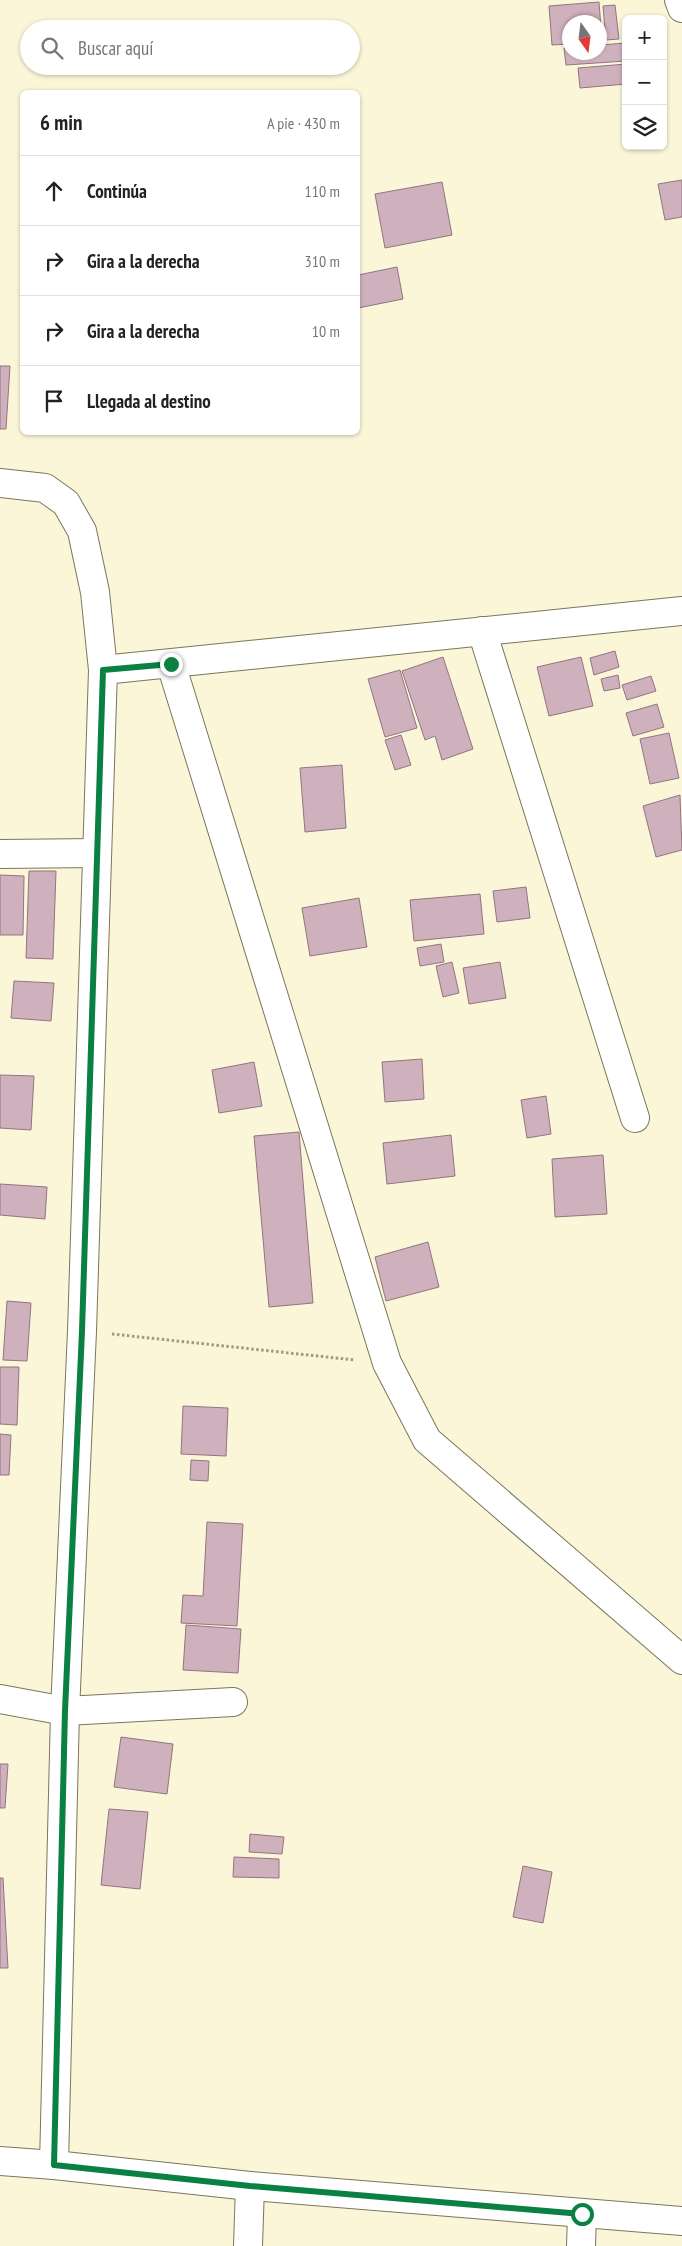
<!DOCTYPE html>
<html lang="es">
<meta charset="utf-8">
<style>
:root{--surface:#fff;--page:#f6f6f6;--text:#222;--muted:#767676;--line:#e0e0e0}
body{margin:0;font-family:"PT Sans Narrow",sans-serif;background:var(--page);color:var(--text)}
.controls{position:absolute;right:15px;top:15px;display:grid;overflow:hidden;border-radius:8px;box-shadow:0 1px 4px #0004}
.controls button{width:45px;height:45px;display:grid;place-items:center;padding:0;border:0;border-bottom:1px solid var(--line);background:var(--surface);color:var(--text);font:25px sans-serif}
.compass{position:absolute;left:562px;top:15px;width:45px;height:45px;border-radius:50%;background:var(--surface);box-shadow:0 1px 4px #0004;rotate:166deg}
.stop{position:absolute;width:15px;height:15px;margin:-11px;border:4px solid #0b8043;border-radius:50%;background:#fff}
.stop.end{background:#0b8043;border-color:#fff;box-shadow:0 1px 5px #0008}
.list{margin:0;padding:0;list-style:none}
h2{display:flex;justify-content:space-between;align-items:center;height:65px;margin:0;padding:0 20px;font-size:21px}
h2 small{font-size:16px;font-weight:400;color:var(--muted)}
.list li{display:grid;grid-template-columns:32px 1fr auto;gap:15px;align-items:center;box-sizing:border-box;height:70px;padding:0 20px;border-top:1px solid var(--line)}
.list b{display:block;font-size:19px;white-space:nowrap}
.list em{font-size:16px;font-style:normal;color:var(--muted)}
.icon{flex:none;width:28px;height:28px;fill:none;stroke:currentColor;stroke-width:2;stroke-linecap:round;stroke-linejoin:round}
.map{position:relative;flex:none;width:682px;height:2246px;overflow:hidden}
.search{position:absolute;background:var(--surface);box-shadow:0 1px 4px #0004;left:20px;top:20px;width:340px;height:55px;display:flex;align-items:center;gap:12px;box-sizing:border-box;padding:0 18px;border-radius:28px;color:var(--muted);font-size:19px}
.panel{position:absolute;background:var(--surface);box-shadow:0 1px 4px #0004;left:20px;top:90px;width:340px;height:345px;border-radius:8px}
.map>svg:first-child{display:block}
.building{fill:#cfb0bd;stroke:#917581}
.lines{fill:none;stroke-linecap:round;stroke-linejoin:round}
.minor-casing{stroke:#7b765b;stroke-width:30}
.major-casing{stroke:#7b765b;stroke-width:30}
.path{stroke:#9e9b85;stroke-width:3;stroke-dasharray:2.5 2.5;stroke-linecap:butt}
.minor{stroke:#fff;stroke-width:28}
.major{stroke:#fff;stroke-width:28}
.route{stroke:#0b8043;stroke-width:6}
</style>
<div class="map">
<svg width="682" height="2246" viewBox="0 0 682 2246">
<rect width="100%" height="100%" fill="#fbf6d8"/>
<g class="building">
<polygon points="599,2 602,41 600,41 600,22 570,22 570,44 552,45 549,6"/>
<polygon points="615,5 619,39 606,40 603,6"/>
<polygon points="626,43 626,61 566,65 564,48 570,47 570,52 600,52 600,45"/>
<polygon points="626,64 626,84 580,88 578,68"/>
<polygon points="682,180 682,217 665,220 658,184"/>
<polygon points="442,182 452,235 385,248 375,194"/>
<polygon points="397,267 403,299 358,308 358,275"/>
<polygon points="0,366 10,366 6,429 0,429"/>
<polygon points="615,651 619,667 594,675 590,658"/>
<polygon points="443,657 473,749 442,760 435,736 425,740 402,671"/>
<polygon points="581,657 593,706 549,716 537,667"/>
<polygon points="400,670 417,728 385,737 368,679"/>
<polygon points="618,675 620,688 604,691 601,679"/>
<polygon points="651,676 656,691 627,700 622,685"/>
<polygon points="657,704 664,727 633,736 626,713"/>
<polygon points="669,733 679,778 650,784 640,739"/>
<polygon points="401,735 411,765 395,770 385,740"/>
<polygon points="342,765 346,828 305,832 300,768"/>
<polygon points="680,795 682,850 656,857 643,806"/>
<polygon points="29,871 56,871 53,959 26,958"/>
<polygon points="0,875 24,876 23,935 0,935"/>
<polygon points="526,887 530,918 497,922 493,891"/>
<polygon points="480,894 484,934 414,941 410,900"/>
<polygon points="359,898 367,947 310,956 302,908"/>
<polygon points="441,944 444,962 420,966 417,948"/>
<polygon points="452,962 459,993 443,997 436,966"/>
<polygon points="500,962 506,998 469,1004 463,968"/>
<polygon points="14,981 54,983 51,1021 11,1018"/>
<polygon points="422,1059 424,1099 385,1102 382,1062"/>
<polygon points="254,1062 262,1106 219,1113 212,1070"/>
<polygon points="0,1075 34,1076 31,1130 0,1128"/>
<polygon points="546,1096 551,1134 527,1138 521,1100"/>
<polygon points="299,1132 313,1303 269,1307 254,1136"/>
<polygon points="451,1135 455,1176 387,1184 383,1143"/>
<polygon points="603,1155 607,1214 555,1217 552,1159"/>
<polygon points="0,1184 47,1187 45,1219 0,1215"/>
<polygon points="428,1242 439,1287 386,1301 375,1257"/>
<polygon points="7,1301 31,1303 27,1361 3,1360"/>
<polygon points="0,1367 19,1367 17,1425 0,1424"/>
<polygon points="183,1406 228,1408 226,1456 181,1454"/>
<polygon points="0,1434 11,1435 9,1475 0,1475"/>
<polygon points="191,1460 209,1461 208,1481 190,1480"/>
<polygon points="207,1522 243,1524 237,1626 181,1623 183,1595 203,1596"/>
<polygon points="186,1625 241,1629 238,1673 183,1670"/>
<polygon points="121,1737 173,1744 167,1794 114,1787"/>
<polygon points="0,1764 8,1764 5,1808 0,1808"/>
<polygon points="109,1809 148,1812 140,1889 101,1885"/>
<polygon points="250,1834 284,1837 282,1854 249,1852"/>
<polygon points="234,1857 279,1859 279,1878 233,1877"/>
<polygon points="523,1866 552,1872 543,1923 513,1917"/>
<polygon points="0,1878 3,1878 8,1968 0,1968"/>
</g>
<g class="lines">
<g class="minor-casing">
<g id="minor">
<polyline points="679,0 682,8"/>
<polyline points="0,483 45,488 66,503 82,531 95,592 103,670 82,1331 65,1711 54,2165"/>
<polyline points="482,631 635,1118"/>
<polyline points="171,664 387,1363 427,1440 682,1660"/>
<polyline points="103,670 682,611"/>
<polyline points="0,854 97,853"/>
<polyline points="0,1699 65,1711 233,1702"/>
<polyline points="248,2246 250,2186"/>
<polyline points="581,2246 582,2214"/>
</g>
</g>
<g class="major-casing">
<polyline id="major" points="0,2161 54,2165 250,2186 682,2221"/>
</g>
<polyline class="path" points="112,1334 355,1360"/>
<use href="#minor" class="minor"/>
<use href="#major" class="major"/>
</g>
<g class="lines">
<polyline class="route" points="171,664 103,670 82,1331 65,1711 54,2165 250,2186 582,2214"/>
</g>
</svg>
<div class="controls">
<button>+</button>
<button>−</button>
<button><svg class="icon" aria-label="layers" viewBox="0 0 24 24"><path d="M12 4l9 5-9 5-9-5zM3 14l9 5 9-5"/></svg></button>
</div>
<svg class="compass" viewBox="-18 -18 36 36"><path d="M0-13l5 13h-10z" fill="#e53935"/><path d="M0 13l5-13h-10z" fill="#767676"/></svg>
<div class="stop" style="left:582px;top:2214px"></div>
<div class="stop end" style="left:171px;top:664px"></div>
<div class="search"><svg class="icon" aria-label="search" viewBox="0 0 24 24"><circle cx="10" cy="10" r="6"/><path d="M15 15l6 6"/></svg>Buscar aquí</div>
<section class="panel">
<h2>6 min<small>A pie · 430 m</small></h2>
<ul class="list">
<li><svg class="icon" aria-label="ahead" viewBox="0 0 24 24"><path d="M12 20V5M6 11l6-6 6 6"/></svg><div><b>Continúa</b></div><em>110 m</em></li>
<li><svg class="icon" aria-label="right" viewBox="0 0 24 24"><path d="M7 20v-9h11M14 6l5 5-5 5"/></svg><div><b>Gira a la derecha</b></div><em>310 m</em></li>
<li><svg class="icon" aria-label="right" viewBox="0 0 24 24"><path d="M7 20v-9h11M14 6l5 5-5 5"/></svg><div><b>Gira a la derecha</b></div><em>10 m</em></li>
<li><svg class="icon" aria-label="arrive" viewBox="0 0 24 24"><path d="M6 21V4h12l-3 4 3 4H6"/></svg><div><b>Llegada al destino</b></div></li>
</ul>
</section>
</div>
